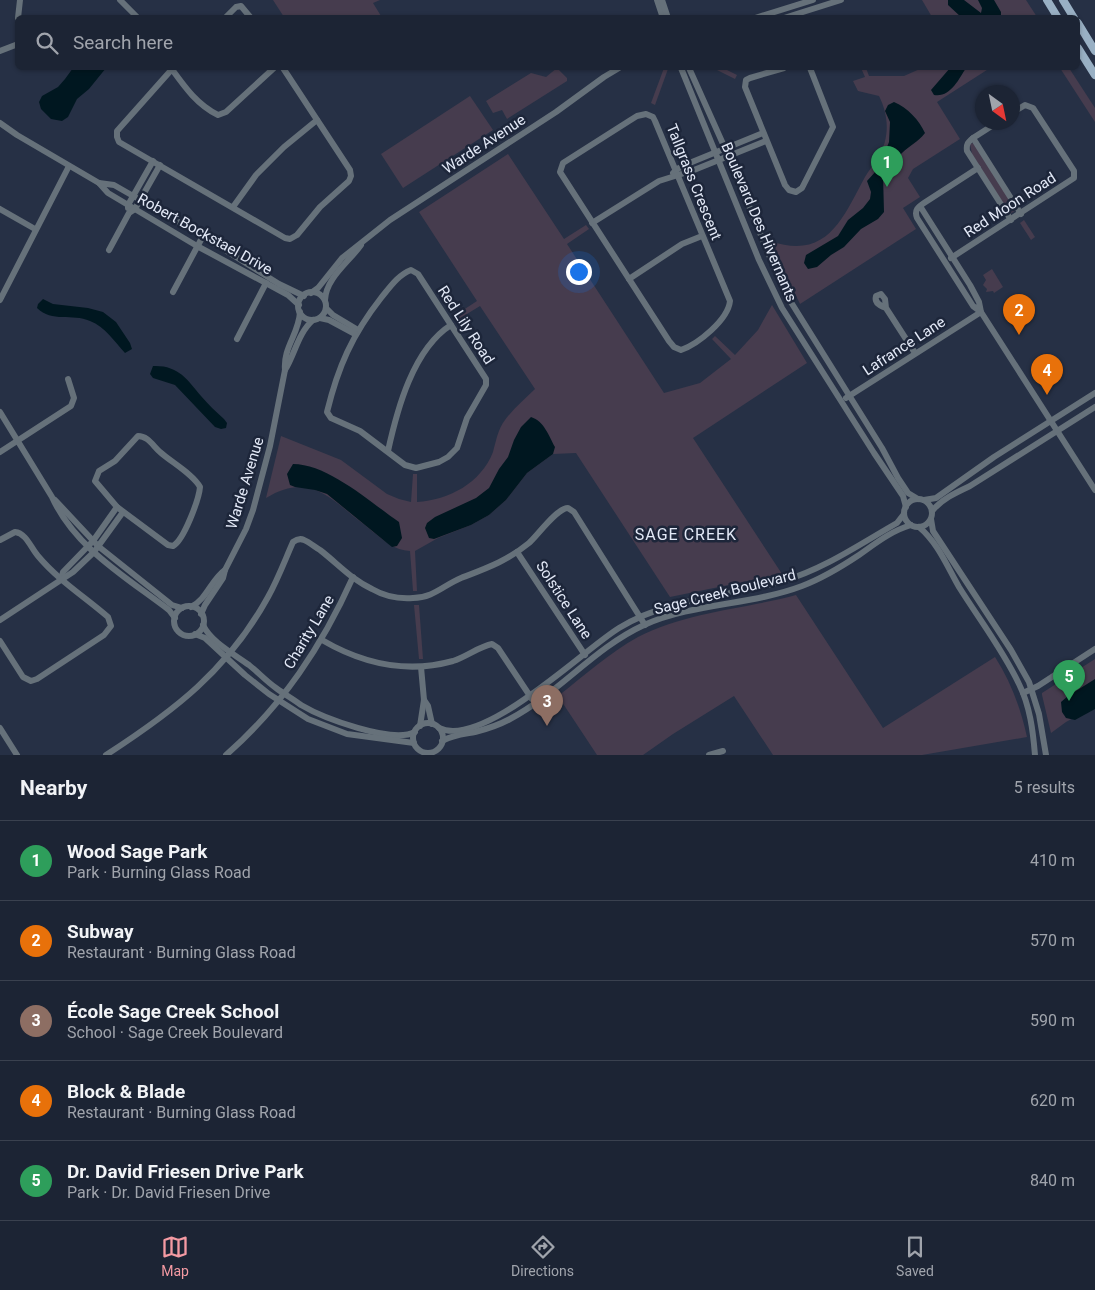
<!DOCTYPE html>
<meta charset="utf-8">
<style>
:root{--surface:#1c2434;--page:#252c3c;--text:#f1f3f6;--muted:#a0a4ac;--line:#3a414f;--accent:#f49aa3}
body{margin:0;font-family:Roboto,sans-serif;background:var(--page);color:var(--text)}
.compass{position:absolute;left:975px;top:85px;width:45px;height:45px;border-radius:50%;background:var(--surface);box-shadow:0 1px 4px #0004;rotate:147deg}
.you{position:absolute;left:578px;top:271px;width:18px;height:18px;margin:-12px;border:4px solid #fff;border-radius:50%;background:#1a73e8;box-shadow:0 0 0 8px #1a73e833}
.badge{display:grid;place-items:center;width:32px;height:32px;border-radius:50%;background:var(--accent);color:#fff;font-size:16px;font-weight:700}
.pin{position:absolute;translate:-50% -41px;filter:drop-shadow(0 1px 2px #0008)}
.pin::after{content:'';position:absolute;top:26px;width:18px;height:15px;background:inherit;clip-path:polygon(0 0,100% 0,50% 100%)}
.list{margin:0;padding:0;list-style:none}
h2{display:flex;justify-content:space-between;align-items:center;height:65px;margin:0;padding:0 20px;font-size:21px}
h2 small{font-size:16px;font-weight:400;color:var(--muted)}
.list li{display:grid;grid-template-columns:32px 1fr auto;gap:15px;align-items:center;box-sizing:border-box;height:80px;padding:0 20px;border-top:1px solid var(--line)}
.list b{display:block;font-size:19px;white-space:nowrap}
.list p{margin:0;font-size:16px;white-space:nowrap;color:var(--muted)}
.list em{font-size:16px;font-style:normal;color:var(--muted)}
.icon{flex:none;width:28px;height:28px;fill:none;stroke:currentColor;stroke-width:2;stroke-linecap:round;stroke-linejoin:round}
.map{position:relative;flex:none;width:1095px;height:755px;overflow:hidden}
.search{position:absolute;background:var(--surface);box-shadow:0 1px 4px #0004;left:15px;right:15px;top:15px;height:55px;display:flex;align-items:center;gap:12px;box-sizing:border-box;padding:0 18px;border-radius:8px;color:var(--muted);font-size:19px}
.sheet{height:465px;background:var(--surface)}
nav{display:flex;justify-content:space-around;align-items:center;box-sizing:border-box;height:70px;border-top:1px solid var(--line);background:var(--surface);font-size:14px;color:var(--muted)}
nav a{display:grid;justify-items:center;gap:2px}
nav .on{color:var(--accent)}
.map>svg:first-child{display:block}
.green{fill:#463c4e}
.water{fill:#001720}
.lines{fill:none;stroke-linecap:round;stroke-linejoin:round}
.minor{stroke:#66717a;stroke-width:6}
.major{stroke:#99b0c4;stroke-width:8}
.labels{text-anchor:middle;stroke-width:5;stroke-linejoin:round;paint-order:stroke}
.street-label{font-size:15px;fill:#e3e9f7;stroke:#1d263a}
.neighbourhood-label{font-size:16px;letter-spacing:1px;fill:#e3e9f7;stroke:#1d263a}
</style>
<div class="map">
<svg width="1095" height="755" viewBox="0 0 1095 755">
<rect width="100%" height="100%" fill="#263045"/>
<g class="green">
<polygon points="273,0 380,0 373,3 381,16 375,18 284,17"/>
<polygon points="922,0 1026,0 1037,17 932,17"/>
<polygon points="557,68 567,78 567,81 507,119 502,110 493,113 486,101 531,73 546,77"/>
<polygon points="664,68 668,69 655,105 651,103"/>
<polygon points="713,68 723,68 737,75 735,79"/>
<path d="M861,68H866L869,76H904L922,68H990L937,102L960,139L913,169L908,178L920,197L903,208L916,229L800,304L770,241C828,261 843,217 865,177C869,170 874,164 878,158C890,138 889,116 879,96L858,91L853,81L865,77Z"/>
<polygon points="1060,68 1069,68 1095,108 1095,122"/>
<polygon points="470,96 493,130 403,188 381,154"/>
<polygon points="973,143 1016,210 1010,214 972,154 970,144"/>
<path d="M508,154L564,239L586,225L589,229L567,244L664,393L700,383L731,359L712,339L715,336L735,355L758,330L772,305L807,363L693,438L782,574L670,597L576,453L553,454L527,473L506,500L489,515L471,525L438,538L415,551L417,591H413L410,551C394,550 385,541 373,532C364,524 355,518 346,510C319,487 299,478 266,498L281,436L341,460L387,494L399,499L411,502L413,474H417V502C449,500 481,483 493,452C496,441 498,429 505,420C513,409 525,399 535,389L480,306L457,320L454,316L477,301L419,212Z"/>
<polygon points="1024,220 1035,237 1031,240 1020,223"/>
<polygon points="992,269 1003,287 994,293 993,291 986,292 987,289 983,285 986,280 983,275"/>
<path d="M796,595L883,728L995,657C1011,682 1021,709 1027,737L922,755H773L734,696L673,734L643,755H597L558,696C584,676 609,653 638,637C686,612 744,609 796,595Z"/>
<polygon points="414,605 419,605 423,659 419,659"/>
<polygon points="1095,659 1095,706 1066,722 1051,733 1042,695 1042,693"/>
</g>
<g class="water">
<polygon points="948,0 964,0 981,13 982,8 978,0 994,0 1001,12 1001,17 961,17 948,5"/>
<polygon points="73,68 106,68 89,89 77,99 68,117 62,121 51,119 41,109 39,102 42,96 58,87 65,79"/>
<path d="M950,68H966C959,79 950,98 934,95L931,90Z"/>
<path d="M894,102C908,108 919,120 925,133C918,142 909,146 902,153C897,158 896,161 889,164L885,152L889,142L890,122L885,111L888,105Z"/>
<polygon points="876,171 883,175 884,212 878,219 861,229 844,247 831,255 817,267 808,269 804,263 806,255 838,236 848,220 863,208 870,199 871,192 867,181"/>
<path d="M43,299L53,304L88,308L103,312L116,322L130,343L132,349L125,353C114,341 105,327 90,321C72,313 52,323 37,308L38,304Z"/>
<path d="M153,366C178,365 187,379 201,396C208,404 216,412 224,419L227,423L226,428L221,429L215,427L175,385L153,378L150,374Z"/>
<path d="M531,417C544,421 549,436 555,447L553,454L527,473L506,500L489,515L471,525L434,539L429,538L425,528L427,523L435,517L476,498L489,488L499,469L508,457L514,440L521,427Z"/>
<path d="M293,464C328,464 370,502 399,522L402,538L397,546L392,547L387,543L327,494L315,490L295,487L290,485L287,474Z"/>
<polygon points="1095,679 1095,709 1075,720 1066,718 1062,712 1061,702 1068,696"/>
</g>
<g class="lines">
<g class="minor">
<polyline points="120,0 138,18"/>
<polyline points="657,0 663,18"/>
<polyline points="662,0 668,18"/>
<polyline points="18,18 20,0"/>
<polyline points="225,18 236,7 241,6 251,18"/>
<polyline points="755,18 813,0"/>
<polyline points="784,18 841,0"/>
<polyline points="0,51 18,44"/>
<path d="M171,68C184,86 197,105 218,115L226,112L274,68"/>
<polyline points="173,68 117,131 117,137 119,142 285,238 290,239 297,235 320,207 349,181 351,176 350,170 283,68"/>
<polyline points="681,68 759,260 782,308 874,453 903,496 906,507"/>
<polyline points="689,68 732,164 776,272 789,299 882,448 898,478 908,493 918,499"/>
<polyline points="784,68 750,78 746,80 745,87 785,185 789,190 796,192 802,188 833,127 810,68"/>
<path d="M646,114L653,117L655,121L730,301C728,320 698,344 681,350L674,347L669,341L560,172L563,163L629,121L637,116Z"/>
<polyline points="0,123 17,135 99,183 108,193 197,246 288,295 299,305"/>
<polyline points="973,138 998,122"/>
<polyline points="673,173 677,169 692,162 763,133"/>
<polyline points="99,183 114,185 203,236 279,284 304,296"/>
<path d="M920,206L970,285L979,302L981,312L973,306L917,218C914,210 918,207 924,203L978,168"/>
<polyline points="233,207 256,175 284,147 317,120"/>
<polyline points="128,208 128,205 153,161"/>
<polyline points="0,209 35,229"/>
<path d="M1011,220L967,151C966,144 968,142 973,138L1021,214"/>
<polyline points="592,223 659,181 694,170 766,141"/>
<polyline points="109,250 129,213 135,209 160,165"/>
<polyline points="951,258 1074,178 1074,171 1033,108 1025,105 1012,113"/>
<path d="M411,270L418,274L486,379V385L467,418L457,448L448,457L439,462L416,468L405,465L360,431L331,418L327,412C338,367 352,335 381,298C390,287 398,275 411,270Z"/>
<polyline points="629,279 682,244 702,236"/>
<polyline points="173,292 203,236"/>
<circle cx="312" cy="306" r="14"/>
<polyline points="311,293 318,288 342,258 390,220 556,112 604,77 619,68"/>
<polyline points="0,300 69,166"/>
<path d="M325,300C326,278 349,262 361,245"/>
<polyline points="326,308 333,315 358,330"/>
<path d="M886,308C880,306 874,303 876,296L881,294L885,299L886,308L915,353"/>
<polyline points="320,318 329,320 355,334"/>
<polyline points="237,339 266,283"/>
<path d="M285,370C295,354 298,333 313,320"/>
<polyline points="846,398 981,312 1095,490"/>
<path d="M0,412L52,497C75,548 126,577 169,610L175,618"/>
<path d="M138,436C148,436 153,446 160,452C171,462 193,474 200,487C199,499 184,540 173,546L168,545L117,507L95,481L99,471L115,461Z"/>
<path d="M388,451C397,410 413,349 451,325"/>
<polyline points="0,452 71,406 74,398 68,379"/>
<circle cx="918" cy="513" r="14"/>
<polyline points="55,500 98,546 172,605 182,608"/>
<polyline points="924,500 936,498 994,457 1095,393"/>
<path d="M932,511C942,499 955,493 970,486L1095,407"/>
<polyline points="931,519 933,531 1011,650 1029,682 1039,714 1046,755"/>
<path d="M919,527C938,543 947,566 959,587C979,619 1003,650 1019,684C1030,706 1033,731 1035,755"/>
<path d="M0,540L15,532C26,533 31,548 38,556C58,580 85,597 108,617L111,626L104,635L37,679L31,681L23,677L0,641"/>
<polyline points="517,552 585,655"/>
<polyline points="61,579 63,572 93,541 117,507"/>
<circle cx="189" cy="621" r="15"/>
<path d="M191,607C207,599 211,580 225,570"/>
<path d="M201,614L205,605L223,578L225,570L246,529L253,510L270,446L285,370C283,347 299,334 300,312"/>
<polyline points="0,620 73,572 94,552 123,512"/>
<path d="M203,625C211,642 234,654 249,665C258,672 266,681 276,688C284,694 293,699 301,705C323,718 392,744 415,732"/>
<polyline points="195,634 205,638 245,675 269,694 308,719 347,734 414,743"/>
<path d="M322,640C363,664 406,674 453,661C466,657 480,646 492,644L498,648L532,699"/>
<polyline points="1023,693 1038,686 1095,649"/>
<polyline points="424,700 428,706 432,724"/>
<circle cx="428" cy="738" r="15"/>
<polyline points="420,726 424,700 421,667"/>
<polyline points="0,728 17,755"/>
<path d="M439,728C483,749 583,650 619,628C670,597 727,597 783,581C824,569 860,544 897,523L904,514"/>
<path d="M442,741C452,735 464,734 475,732C487,729 499,725 510,719C559,693 594,648 644,625C693,603 752,605 802,586C823,578 841,567 859,555C876,543 891,531 911,525"/>
<path d="M106,755C174,711 228,670 268,597C278,579 285,560 293,542C297,539 300,538 304,540C309,542 315,547 320,550C337,563 352,580 372,589C384,596 399,599 413,598C433,598 444,585 461,578C487,568 507,561 529,543C538,535 557,508 568,508L574,512L645,625"/>
<path d="M226,755C283,705 322,646 353,577"/>
<polyline points="709,755 723,751"/>
</g>
<g class="major">
<polyline points="1047,0 1058,18"/>
<polyline points="1063,0 1074,18"/>
<polyline points="1078,23 1095,51"/>
<polyline points="1078,48 1095,75"/>
</g>
</g>
<g class="labels">
<g class="street-label">
<text transform="translate(484 144) rotate(-33)" y="5">Warde Avenue</text>
<text transform="translate(694 182) rotate(68)" y="5">Tallgrass Crescent</text>
<text transform="translate(1010 205) rotate(-33)" y="5">Red Moon Road</text>
<text transform="translate(759 222) rotate(67)" y="5">Boulevard Des Hivernants</text>
<text transform="translate(205 234) rotate(29)" y="5">Robert Bockstael Drive</text>
<text transform="translate(466 325) rotate(57)" y="5">Red Lily Road</text>
<text transform="translate(904 346) rotate(-33)" y="5">Lafrance Lane</text>
<text transform="translate(245 483) rotate(-73)" y="5">Warde Avenue</text>
<text transform="translate(725 592) rotate(-14)" y="5">Sage Creek Boulevard</text>
<text transform="translate(564 600) rotate(57)" y="5">Solstice Lane</text>
<text transform="translate(309 632) rotate(-59)" y="5">Charity Lane</text>
</g>
<g class="neighbourhood-label">
<text x="686" y="540">SAGE CREEK</text>
</g>
</g>
</svg>
<svg class="compass" viewBox="-18 -18 36 36"><path d="M0-13l5 13h-10z" fill="#e53935"/><path d="M0 13l5-13h-10z" fill="#a0a4ac"/></svg>
<div class="you"></div>
<div class="pin badge" style="left:887px;top:187px;background:#2e9e5b">1</div>
<div class="pin badge" style="left:1019px;top:335px;background:#e8710a">2</div>
<div class="pin badge" style="left:547px;top:726px;background:#8d6e63">3</div>
<div class="pin badge" style="left:1047px;top:395px;background:#e8710a">4</div>
<div class="pin badge" style="left:1069px;top:701px;background:#2e9e5b">5</div>
<div class="search"><svg class="icon" aria-label="search" viewBox="0 0 24 24"><circle cx="10" cy="10" r="6"/><path d="M15 15l6 6"/></svg>Search here</div>
</div>
<section class="sheet">
<h2>Nearby<small>5 results</small></h2>
<ul class="list">
<li><span class="badge" style="background:#2e9e5b">1</span><div><b>Wood Sage Park</b><p>Park · Burning Glass Road</p></div><em>410 m</em></li>
<li><span class="badge" style="background:#e8710a">2</span><div><b>Subway</b><p>Restaurant · Burning Glass Road</p></div><em>570 m</em></li>
<li><span class="badge" style="background:#8d6e63">3</span><div><b>École Sage Creek School</b><p>School · Sage Creek Boulevard</p></div><em>590 m</em></li>
<li><span class="badge" style="background:#e8710a">4</span><div><b>Block &amp; Blade</b><p>Restaurant · Burning Glass Road</p></div><em>620 m</em></li>
<li><span class="badge" style="background:#2e9e5b">5</span><div><b>Dr. David Friesen Drive Park</b><p>Park · Dr. David Friesen Drive</p></div><em>840 m</em></li>
</ul>
</section>
<nav>
<a class="on"><svg class="icon" aria-label="map" viewBox="0 0 24 24"><path d="M3 6l6-2 6 2 6-2v14l-6 2-6-2-6 2zM9 4v14M15 6v14"/></svg>Map</a>
<a><svg class="icon" aria-label="directions" viewBox="0 0 24 24"><path d="M12 3l9 9-9 9-9-9zM9 14v-3h6M13 9l2 2-2 2"/></svg>Directions</a>
<a><svg class="icon" aria-label="saved" viewBox="0 0 24 24"><path d="M7 4h10v16l-5-4-5 4z"/></svg>Saved</a>
</nav>
